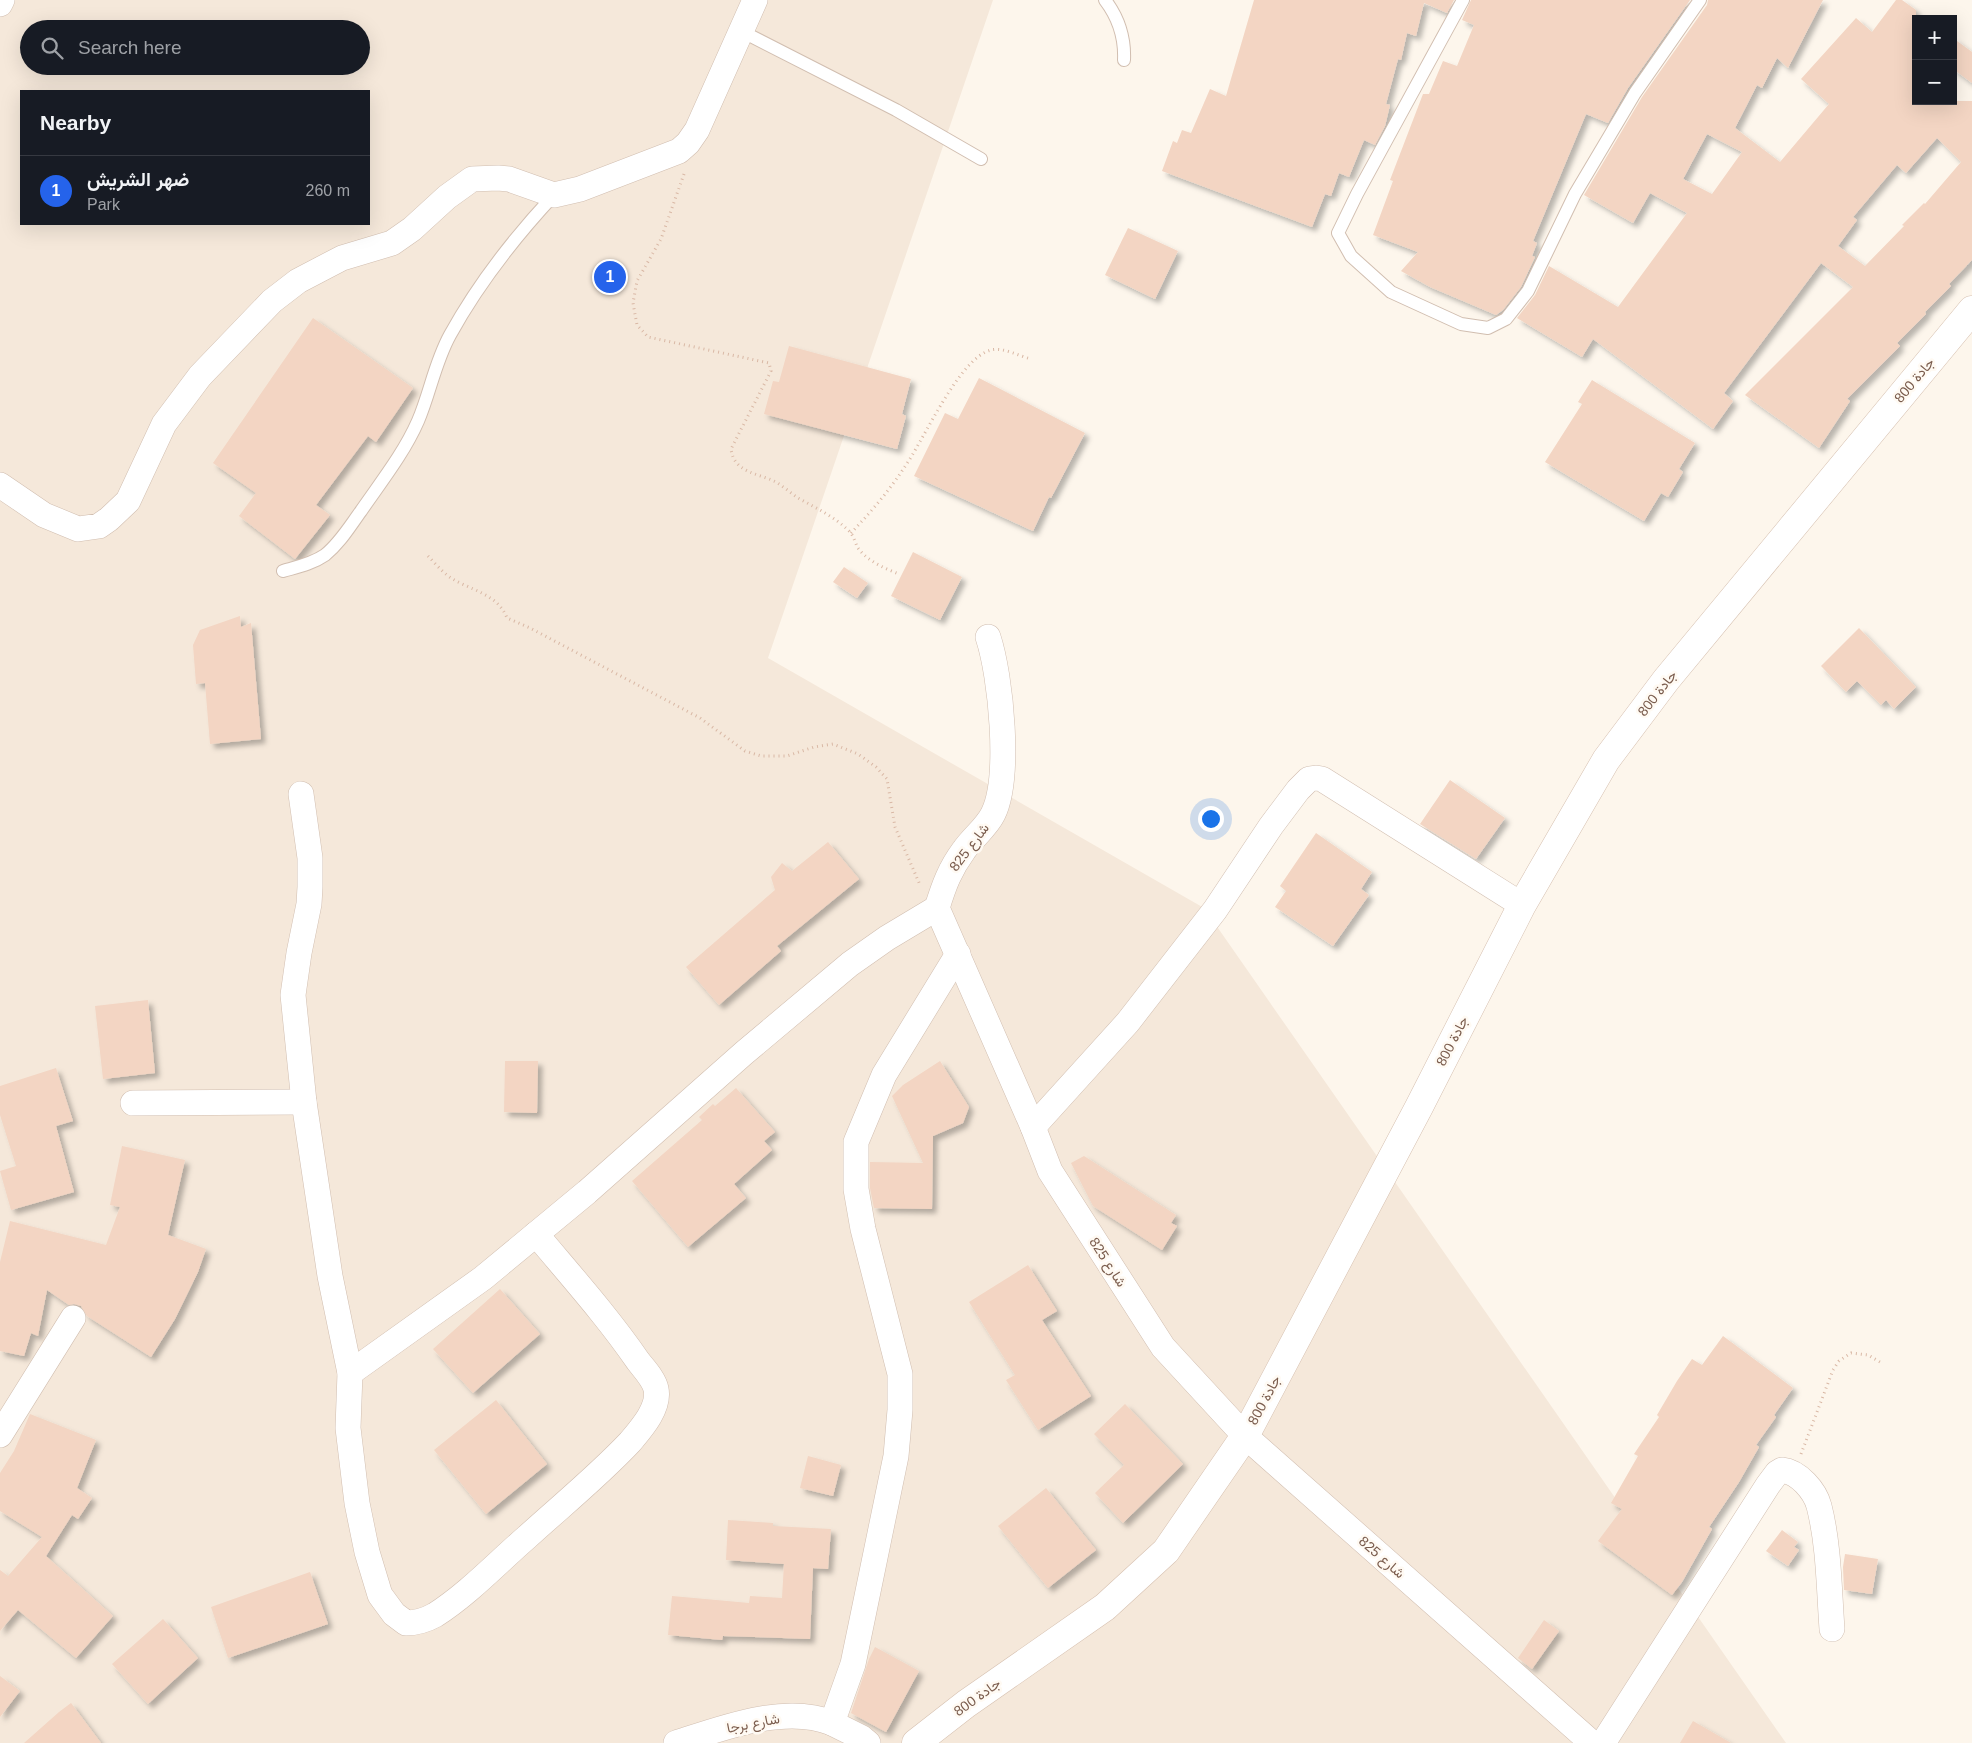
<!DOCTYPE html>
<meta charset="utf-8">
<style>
:root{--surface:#171b24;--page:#242831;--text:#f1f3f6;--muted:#9ea1a6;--line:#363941;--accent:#2563eb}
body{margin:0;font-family:Helvetica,Vazirmatn,sans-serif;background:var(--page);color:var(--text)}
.controls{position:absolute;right:15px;top:15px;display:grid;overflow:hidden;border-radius:0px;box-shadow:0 5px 20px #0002}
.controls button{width:45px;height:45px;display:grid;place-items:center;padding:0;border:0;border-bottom:1px solid var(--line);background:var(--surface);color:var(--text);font:25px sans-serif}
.you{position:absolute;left:1210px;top:818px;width:18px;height:18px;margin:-12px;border:4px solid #fff;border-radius:50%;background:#1a73e8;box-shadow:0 0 0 8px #1a73e833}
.badge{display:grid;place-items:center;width:32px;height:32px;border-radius:50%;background:var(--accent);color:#fff;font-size:16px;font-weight:700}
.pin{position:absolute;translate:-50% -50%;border:2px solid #fff;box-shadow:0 1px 5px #0006}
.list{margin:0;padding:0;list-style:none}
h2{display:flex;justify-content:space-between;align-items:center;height:65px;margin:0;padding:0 20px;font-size:21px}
h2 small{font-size:16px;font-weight:400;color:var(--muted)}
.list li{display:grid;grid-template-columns:32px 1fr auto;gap:15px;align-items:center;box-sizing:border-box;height:70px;padding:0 20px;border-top:1px solid var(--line)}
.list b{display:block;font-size:19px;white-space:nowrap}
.list p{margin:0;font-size:16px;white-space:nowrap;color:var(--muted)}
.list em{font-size:16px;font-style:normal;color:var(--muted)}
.icon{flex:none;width:28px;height:28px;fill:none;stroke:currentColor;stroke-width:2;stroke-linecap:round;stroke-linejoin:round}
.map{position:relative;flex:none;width:1972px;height:1743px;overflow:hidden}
.search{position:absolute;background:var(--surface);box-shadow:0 5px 20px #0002;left:20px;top:20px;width:350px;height:55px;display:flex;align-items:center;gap:12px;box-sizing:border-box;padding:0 18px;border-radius:28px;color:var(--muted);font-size:19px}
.panel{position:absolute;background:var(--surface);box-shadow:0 5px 20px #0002;left:20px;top:90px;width:350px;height:135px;border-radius:0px}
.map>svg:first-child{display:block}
.residential{fill:#f5e8da;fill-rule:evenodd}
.building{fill:#f3d5c3;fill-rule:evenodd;filter:url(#shadow)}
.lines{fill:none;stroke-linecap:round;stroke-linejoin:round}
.lane-casing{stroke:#d1beb0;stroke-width:14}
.street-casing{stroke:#d1beb0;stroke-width:26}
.secondary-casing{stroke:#d6c0b0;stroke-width:29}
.path{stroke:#d9b8a5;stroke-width:3;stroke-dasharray:1 4;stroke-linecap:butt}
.lane{stroke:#fff;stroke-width:12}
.street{stroke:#fff;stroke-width:25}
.secondary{stroke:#fff;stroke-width:28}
.labels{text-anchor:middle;stroke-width:5;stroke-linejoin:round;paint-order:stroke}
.street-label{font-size:14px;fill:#7a5c4d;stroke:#fffaf3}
</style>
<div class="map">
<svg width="1972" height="1743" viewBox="0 0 1972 1743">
<defs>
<filter id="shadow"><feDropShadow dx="4.5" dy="4.5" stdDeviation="2.5" flood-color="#0004"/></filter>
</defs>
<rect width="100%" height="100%" fill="#fdf6ec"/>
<path class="residential" d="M0,0H993L768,658L1204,908L1786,1743H0ZM29,29H361V66H29ZM21,91H369V224H21Z"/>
<g class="building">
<polygon points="1254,0 1454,0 1447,13 1424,3 1416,36 1407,33 1401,60 1398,59 1386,104 1390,105 1385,126 1375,145 1364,140 1349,177 1339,173 1331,196 1325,194 1312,227 1162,171 1173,141 1177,143 1182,130 1191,133 1210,89 1226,96"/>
<polygon points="1471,0 1690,0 1628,88 1608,123 1586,114 1533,241 1537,243 1532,256 1535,257 1521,287 1503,310 1496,315 1430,287 1401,271 1418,252 1373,235 1393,181 1390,180 1423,94 1429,94 1443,61 1457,66 1474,25 1462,20"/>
<path d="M1708,0H1823L1788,68L1777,58L1762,88L1757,85L1735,128L1780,162L1829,104L1801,79L1856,18L1872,32L1896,0H1902L1916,10V101H1972V260L1949,284L1951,286L1925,312L1926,314L1897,343L1900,346L1847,399L1850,401L1819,448L1745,395L1853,287L1821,263L1724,393L1733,401L1713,429L1593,339L1582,357L1517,318L1535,295L1549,266L1618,307L1687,213L1650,193L1633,223L1584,195L1642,97L1707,5ZM1707,134L1742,152L1712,194L1683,179ZM1937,138L1961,162L1925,204L1924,203L1902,225L1904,226L1865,266L1838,246L1857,220L1853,217L1897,165L1906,173Z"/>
<polygon points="1953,38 1972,52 1972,83 1953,69"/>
<polygon points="1128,228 1178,251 1155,299 1105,275"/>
<polygon points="313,318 413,388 376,442 368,436 316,505 330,515 295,559 239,516 256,493 213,463"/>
<polygon points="789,346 911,379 902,414 906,416 897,449 764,414 773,381 779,382"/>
<polygon points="979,378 1085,433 1051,498 1049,497 1033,531 914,476 945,413 958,419"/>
<polygon points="1592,380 1695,443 1679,469 1683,472 1668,497 1661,493 1644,521 1545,462 1582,404 1578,402"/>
<polygon points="913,552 962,577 940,620 891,596"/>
<polygon points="844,567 868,583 857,598 833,582"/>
<polygon points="240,616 241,627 251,623 261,739 210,744 205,683 196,684 193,645 200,630"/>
<polygon points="1859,628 1916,687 1894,709 1886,700 1881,705 1857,681 1846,692 1821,666"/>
<polygon points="1450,780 1505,818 1476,859 1420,824"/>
<polygon points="1316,833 1372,872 1361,889 1369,895 1333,946 1275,907 1286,891 1280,886"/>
<polygon points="828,842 859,879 777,946 781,951 719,1005 686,967 775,890 771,877 782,863 792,871"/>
<polygon points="148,1000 155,1073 103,1079 95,1006"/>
<polygon points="505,1061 538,1061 537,1113 504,1112"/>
<polygon points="940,1061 969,1107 963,1123 933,1136 932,1209 874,1208 870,1188 870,1162 923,1163 892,1096 903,1085"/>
<polygon points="56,1068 73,1121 56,1126 74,1192 11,1210 0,1171 16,1166 0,1115 0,1086"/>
<polygon points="736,1088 775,1132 764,1141 772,1150 734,1184 746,1198 688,1247 632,1181 702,1120 699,1117 713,1104 715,1106"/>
<polygon points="122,1146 185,1160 168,1235 206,1249 198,1272 175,1319 151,1357 87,1316 81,1306 74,1304 69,1305 47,1290 38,1336 31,1333 24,1356 0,1351 0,1262 10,1221 106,1245 120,1207 110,1205"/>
<polygon points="1084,1156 1176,1215 1171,1223 1177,1226 1162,1250 1093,1206 1071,1163"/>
<polygon points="1028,1265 1057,1311 1042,1320 1091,1396 1038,1430 1006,1380 1015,1375 969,1302"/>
<polygon points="500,1289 540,1334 473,1393 433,1349"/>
<polygon points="1723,1336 1793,1388 1774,1415 1776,1417 1756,1445 1759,1447 1739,1482 1709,1527 1712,1529 1682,1582 1672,1595 1598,1541 1622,1509 1611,1503 1638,1456 1634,1454 1659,1417 1657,1415 1677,1381 1692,1359 1702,1365"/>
<polygon points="496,1400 547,1464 486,1514 434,1450"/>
<polygon points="1125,1404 1183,1464 1123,1523 1095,1493 1124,1465 1094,1434"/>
<polygon points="30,1414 96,1440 77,1488 92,1498 78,1519 72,1515 46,1556 113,1616 76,1658 18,1610 0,1631 0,1570 8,1576 42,1537 0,1511 0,1473 14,1451"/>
<polygon points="808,1456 841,1465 833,1496 800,1488"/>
<polygon points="1046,1488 1096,1550 1048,1588 998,1526"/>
<polygon points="728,1520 773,1523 773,1526 831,1529 828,1569 813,1568 810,1639 723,1636 722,1640 668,1635 672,1596 749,1603 750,1596 782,1598 784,1564 726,1560"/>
<polygon points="1782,1530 1798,1542 1794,1547 1799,1550 1788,1566 1766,1551"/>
<polygon points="1845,1554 1878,1559 1872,1594 1844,1590 1843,1567"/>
<polygon points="310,1572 328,1624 228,1658 211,1607"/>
<polygon points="163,1619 198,1658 148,1704 112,1664"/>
<polygon points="1544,1620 1559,1631 1532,1669 1518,1658"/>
<polygon points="875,1647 919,1671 886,1732 851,1713 869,1659"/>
<polygon points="0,1676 20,1691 0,1717"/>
<polygon points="71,1703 101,1743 24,1743 59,1712"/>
<polygon points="1693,1721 1731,1743 1680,1743"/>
</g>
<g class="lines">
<g class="lane-casing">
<g id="lane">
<path d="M1105,0C1118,17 1125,38 1124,60"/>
<polyline points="1463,0 1357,194 1338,233 1351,256 1391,292 1461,324 1488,328 1506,319 1528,291 1575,194 1635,93 1700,0"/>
<polyline points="741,31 896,110 981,159"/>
<path d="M283,571C297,567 312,564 325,555C340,543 350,526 361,511C381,482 404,453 418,421C430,393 435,362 450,335C478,284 514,238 554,195"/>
</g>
</g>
<g class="street-casing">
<g id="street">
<polyline points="0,4 2,0"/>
<polyline points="0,485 44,515 78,529 99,526 109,519 128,501 164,424 200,376 272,301 298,281 342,258 392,243 412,229 447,197 472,179 498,178 509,179 554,195 580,189 679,151 688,143 697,130 755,0"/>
<path d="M988,637C1001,676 1011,778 993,814C986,828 973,837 964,850C950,869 944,885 937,908L1033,1127L1050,1171L1163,1347L1245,1436L1592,1743"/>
<path d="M301,794L310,858V887L309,904L299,953L293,995L304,1102L330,1276L350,1373L348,1428L357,1503L367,1552L380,1595L394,1614L406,1623C416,1623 426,1620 435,1615C468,1594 497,1563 527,1537C561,1506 598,1476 630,1442C641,1429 660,1408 656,1389C654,1379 644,1369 638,1361C607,1316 571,1276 536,1234"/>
<polyline points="133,1103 304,1102"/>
<polyline points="1033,1127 1128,1022 1215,910 1271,826 1298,790 1309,779 1316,778 1322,779 1522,905"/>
<polyline points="350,1373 483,1278 587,1192 744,1053 850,964 887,938 937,908"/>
<polyline points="0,1435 73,1318"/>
<path d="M676,1743C722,1728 785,1704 832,1723"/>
<polyline points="868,1743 862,1738 832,1723 853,1664 896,1456 900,1410 900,1374 863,1229 856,1189 856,1142 884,1075 958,954"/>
<path d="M1603,1743L1768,1485L1777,1473L1782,1470C1799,1472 1815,1491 1819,1506C1829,1545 1829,1589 1832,1629"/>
</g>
</g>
<g class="secondary-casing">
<polyline id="secondary" points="916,1743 966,1704 1105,1607 1166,1551 1245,1436 1419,1107 1522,905 1606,760 1666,680 1972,310"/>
</g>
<g class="path">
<path d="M684,174L661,239L637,281L633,303L637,325L648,337L769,363L771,371L731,449C734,473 758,473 776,482C784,487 791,493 798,498C816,508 835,517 849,531C854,536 855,543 858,548C867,561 886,569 899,574"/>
<path d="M851,533C870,513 889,491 904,468C924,440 959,358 991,350C1003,347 1019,356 1031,359"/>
<path d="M428,556C435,563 442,572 451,578C470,590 498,594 507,618L530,628L700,718L745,751L761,756H787L814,747L833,744L858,754L876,767L887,779L895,827L920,885"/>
<polyline points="1801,1454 1833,1370 1839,1361 1851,1353 1868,1355 1880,1362"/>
</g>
<use href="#lane" class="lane"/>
<use href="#street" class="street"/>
<use href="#secondary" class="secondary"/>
</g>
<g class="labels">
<g class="street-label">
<text transform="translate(1914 380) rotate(-50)" y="5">جادة 800</text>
<text transform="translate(1657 693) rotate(-52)" y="5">جادة 800</text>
<text transform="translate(969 847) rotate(-53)" y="5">شارع 825</text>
<text transform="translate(1452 1041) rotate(-63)" y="5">جادة 800</text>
<text transform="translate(1108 1262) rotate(57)" y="5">شارع 825</text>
<text transform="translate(1264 1400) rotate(-62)" y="5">جادة 800</text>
<text transform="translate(1382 1557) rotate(41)" y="5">شارع 825</text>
<text transform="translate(977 1697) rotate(-36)" y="5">جادة 800</text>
<text transform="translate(753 1723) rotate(-11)" y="5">شارع برجا</text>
</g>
</g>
</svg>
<div class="controls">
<button>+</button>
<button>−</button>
</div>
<div class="you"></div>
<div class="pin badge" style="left:610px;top:277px">1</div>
<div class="search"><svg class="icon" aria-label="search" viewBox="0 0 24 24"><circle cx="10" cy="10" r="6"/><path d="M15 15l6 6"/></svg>Search here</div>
<section class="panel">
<h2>Nearby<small></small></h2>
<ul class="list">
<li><span class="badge">1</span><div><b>ضهر الشريش</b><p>Park</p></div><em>260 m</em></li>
</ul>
</section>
</div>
